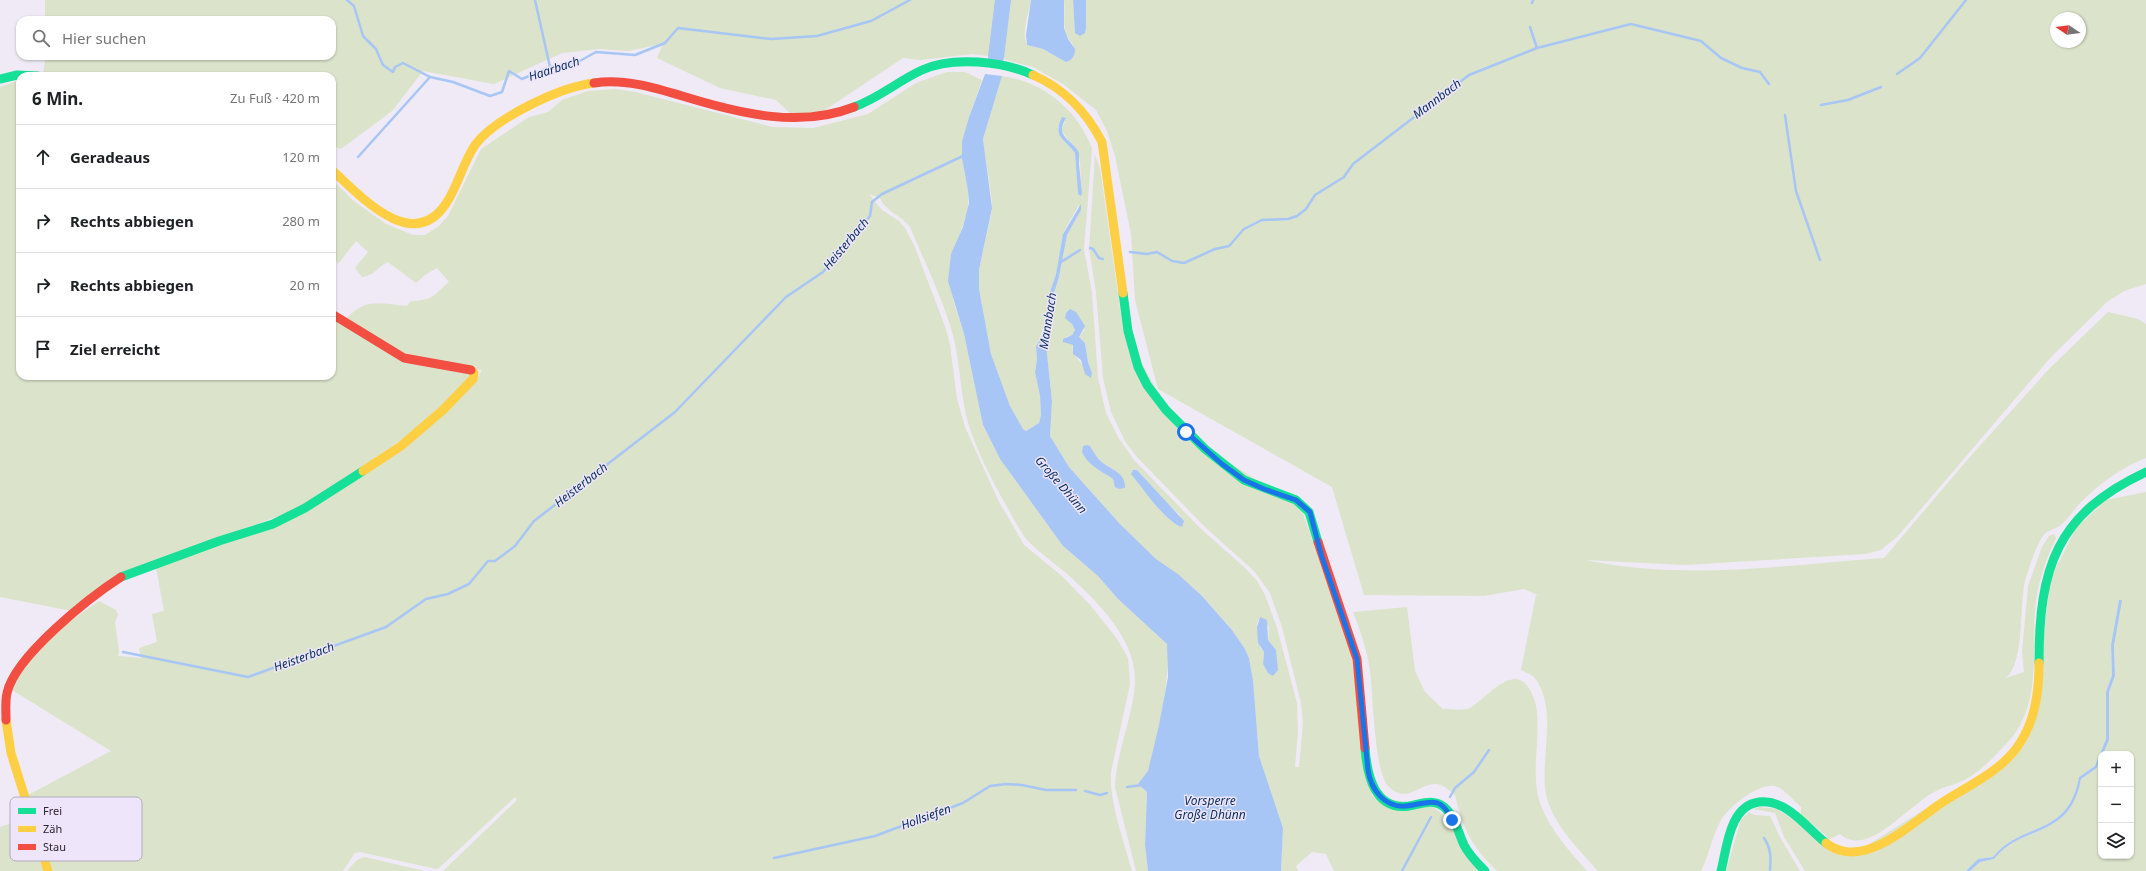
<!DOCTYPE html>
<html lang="de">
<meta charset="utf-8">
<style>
:root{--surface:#fff;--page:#f6f6f6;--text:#202124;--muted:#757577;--line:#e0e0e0}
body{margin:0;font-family:"Noto Sans",sans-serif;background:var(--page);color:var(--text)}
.controls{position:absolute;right:12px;bottom:12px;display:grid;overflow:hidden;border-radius:8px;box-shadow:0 1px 3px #0004}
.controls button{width:36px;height:36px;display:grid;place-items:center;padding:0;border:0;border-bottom:1px solid var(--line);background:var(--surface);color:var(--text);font:20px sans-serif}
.compass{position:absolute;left:2050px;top:12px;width:36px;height:36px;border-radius:50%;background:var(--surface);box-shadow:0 1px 3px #0004;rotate:283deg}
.stop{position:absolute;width:12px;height:12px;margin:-9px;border:3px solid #1a73e8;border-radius:50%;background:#fff}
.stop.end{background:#1a73e8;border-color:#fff;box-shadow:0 1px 4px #0008}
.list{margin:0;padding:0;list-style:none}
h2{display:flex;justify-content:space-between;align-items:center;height:52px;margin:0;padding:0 16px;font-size:17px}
h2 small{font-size:13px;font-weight:400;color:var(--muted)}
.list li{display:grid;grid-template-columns:26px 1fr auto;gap:12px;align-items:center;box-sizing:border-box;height:64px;padding:0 16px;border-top:1px solid var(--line)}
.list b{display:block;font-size:15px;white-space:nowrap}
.list em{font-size:13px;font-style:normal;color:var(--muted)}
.icon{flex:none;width:22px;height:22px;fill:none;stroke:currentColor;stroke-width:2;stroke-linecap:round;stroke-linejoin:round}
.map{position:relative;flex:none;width:2146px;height:871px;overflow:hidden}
.search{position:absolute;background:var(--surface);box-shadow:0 1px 3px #0004;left:16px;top:16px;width:320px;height:44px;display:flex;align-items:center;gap:10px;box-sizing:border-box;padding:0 14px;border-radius:12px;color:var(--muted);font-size:15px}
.panel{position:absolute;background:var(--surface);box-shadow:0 1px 3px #0004;left:16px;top:72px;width:320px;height:308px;border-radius:12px}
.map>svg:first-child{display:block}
.green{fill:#dbe3ca;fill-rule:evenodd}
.water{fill:#a8c6f5}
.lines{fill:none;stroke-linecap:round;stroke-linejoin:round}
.stream{stroke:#a8c6f5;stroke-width:2.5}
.river{stroke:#a8c6f5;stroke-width:16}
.fast{stroke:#16e098;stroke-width:9}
.slow{stroke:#ffcf43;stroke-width:9}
.jam{stroke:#f24e42;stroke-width:9}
.route{stroke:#1a73e8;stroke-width:5}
.labels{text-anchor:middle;stroke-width:3;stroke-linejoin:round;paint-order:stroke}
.water-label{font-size:12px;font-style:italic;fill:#062d5c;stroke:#eee5fa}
.key{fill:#eee5fa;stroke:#b3acbd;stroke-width:1}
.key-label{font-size:11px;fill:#2a262e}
</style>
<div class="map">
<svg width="2146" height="871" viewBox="0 0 2146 871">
<rect width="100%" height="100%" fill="#efeaf5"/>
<g class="green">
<path d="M45,0H1031C1029,12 1021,33 1027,45L1043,49L1067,62L1073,44C1060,32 1066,16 1064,0H1073L1075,33L1086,6V0H2146V284L2124,291L2107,302L2051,357L1897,537L1881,550L1865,554L1685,565L1586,560C1683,581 1786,565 1884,558L1969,458L2049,369L2108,312L2138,319L2146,324V458C2120,468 2099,484 2079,504C2073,511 2068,519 2061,525C2055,530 2048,529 2043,536C2035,548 2029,567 2025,581C2019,607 2025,661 2006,678L2024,672L2022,652L2028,586L2042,547L2049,536L2054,534L2056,538C2045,561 2037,584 2035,610C2032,656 2041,707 2007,743C1996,755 1980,772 1966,779C1957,784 1947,786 1938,790C1925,796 1914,807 1903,815C1887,828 1860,852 1840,834L1830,839L1801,815V807C1794,801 1786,791 1778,787C1762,779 1726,808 1720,822C1712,837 1709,855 1701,871H1598C1580,851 1557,828 1548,802C1536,766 1561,711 1534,677C1531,674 1525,672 1521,670L1536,595L1540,596L1524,589L1484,596L1364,595L1332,487L1158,389L1135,300L1131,234L1115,156L1107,131L1096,110L1063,84L1033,67L996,57L973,54L920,60L903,58L825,110L793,116L776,100L720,88L657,58L663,44L628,51L600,49L562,53L494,84L423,71L392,111L341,149L332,146V76H50L43,73L46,56H332V20H45ZM2056,18H2080V42H2056Z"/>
<path d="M947,72H965L982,80L969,117L962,148L964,170L968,191V211L950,262L953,300L964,334L983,425L1000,459L1063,546L1098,576L1118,599L1167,644C1171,669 1158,751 1147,773C1145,777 1142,780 1139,783L1147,792L1145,845L1148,871H1136L1115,787C1116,752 1133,718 1135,683C1137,639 1096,600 1066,573C1051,560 1035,550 1023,535C1003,500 982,465 969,426C959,393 961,358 950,325C940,293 923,258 910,227C901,215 885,211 880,198L869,194L882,210L899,221L905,228L914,245L946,329L950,345L957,399L965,427L998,500L1024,545L1063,577L1091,606L1117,639L1128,658L1130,684L1111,772C1109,802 1124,841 1132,871H443L517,800L515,797L439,868L436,869L360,852L355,853L343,871H52L28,795L111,751L12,690L17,679L49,636L99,601L116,610L118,615L115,622L119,651L118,656L141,658L139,648L157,642L152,614L164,611L156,567L256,533L368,471L478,377L482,370L406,357L347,318C366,297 381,304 407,306L411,301C432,301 434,295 449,282L437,268L425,275L416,283L388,262C376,268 377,274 362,277L355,268L368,252L356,241L338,264L332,253V180L355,202L386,224L413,235H425L439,226L448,216L481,149L529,117L548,112L562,100L588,91L615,89L635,92L773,127L813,128L868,114L916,83Z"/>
<path d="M1002,76C1044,82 1076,109 1092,148L1084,249L1092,293L1098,378L1106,413L1118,437L1134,460L1201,529L1244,567L1257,581L1265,595L1277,628L1297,703L1298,732L1295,767H1299L1303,723L1301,703L1282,627L1270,593L1254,571L1204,526L1137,457L1126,443L1111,412L1103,378L1096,292L1089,249L1095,155L1100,168L1123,329L1179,431L1301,508L1350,648L1372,796L1433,807L1445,816L1479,871H1334L1326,854L1312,852L1296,866L1298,871H1281L1283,828L1259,756L1253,680L1249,658L1245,649L1232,630L1202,596L1178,574L1156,559L1119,523L1069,467L1050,436L1052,401L1046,344L1054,293L1059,277L1067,235L1079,214V205L1064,231L1056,274L1050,292L1046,320L1036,350L1037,359L1035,372L1040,396L1041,415L1039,423L1026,431L1023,429L1010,406L991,354L979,289V270L991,215L992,202L983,139ZM1066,118L1062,130C1066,140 1074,143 1077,150C1082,163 1080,179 1082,193L1078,194L1075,153C1068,144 1059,140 1058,127ZM1069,323L1085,329L1079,337L1085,343L1088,362L1092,373C1085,366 1070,356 1073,345L1068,343L1065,337L1072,335L1075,330L1072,324ZM1090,446C1093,451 1098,460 1103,463C1112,470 1126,473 1124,488L1114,483L1113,479C1104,472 1096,470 1089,461ZM1133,470H1137C1152,485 1164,502 1180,515L1182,527C1163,522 1143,486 1133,470ZM1260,617L1269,627L1268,640C1276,650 1273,650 1276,661C1276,665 1278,666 1278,670L1268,673L1263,664L1264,652L1260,647L1257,623Z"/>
<polygon points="20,80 20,376 332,376 332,317 373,341 471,375 433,418 305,506 143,567 72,611 0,597 0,87"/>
<path d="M2146,492V871H1970L1980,862L1994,859C2023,823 2070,840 2081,779L2097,768L2101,758V856H2131V754H2103L2109,740V692L2115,676L2114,646L2121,600H2119L2111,645L2112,675L2106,692V739L2095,766L2079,777C2068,838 2022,821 1993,857L1978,859L1966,871H1805L1784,837L1775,813L1753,809L1760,807L1777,809L1850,856L2021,749L2043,646L2050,580L2076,528L2106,500Z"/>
<path d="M1407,607L1415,671L1425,692L1443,709C1450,709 1463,711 1470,708C1484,700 1499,679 1516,679C1529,680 1536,701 1537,712C1540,743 1530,777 1541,806C1551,831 1570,852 1587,871H1497C1472,846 1463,830 1455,795C1449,790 1442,783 1434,784C1416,786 1407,803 1389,787C1374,774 1373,692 1370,670C1367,650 1360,630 1353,612Z"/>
<polygon points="1749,812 1754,815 1770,816 1781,839 1800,871 1726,871 1741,820"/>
<polygon points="29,817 45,871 0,871 0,827"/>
<polygon points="364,857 369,858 425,871 347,871 357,860"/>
</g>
<g class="water">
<path d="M1031,0H1064V28L1068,39L1075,49C1075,55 1073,60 1066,62L1043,49L1027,45L1026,35Z"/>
<polygon points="1073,0 1086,0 1086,28 1085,33 1080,36 1075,33"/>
<polygon points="985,74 1002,76 983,139 992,208 979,270 979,289 991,354 1010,406 1023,429 1026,431 1039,423 1041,415 1040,396 1035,372 1037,359 1036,347 1043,333 1046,320 1050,292 1056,274 1063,234 1081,204 1081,210 1067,235 1059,277 1054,293 1046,344 1052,401 1050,436 1069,467 1119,523 1156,559 1178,574 1202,596 1232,630 1245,649 1249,658 1253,680 1259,756 1283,828 1281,871 1148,871 1145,845 1147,792 1138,784 1148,771 1159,725 1168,677 1167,644 1118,599 1098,576 1063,546 1000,459 983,425 964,334 948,281 951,254 963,227 969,203 968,191 962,158 962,142 969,117"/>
<path d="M1062,117L1066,118C1054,138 1073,139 1079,153V164L1082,193L1081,196L1078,194L1075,153C1065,139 1052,137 1062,117Z"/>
<polygon points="1070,309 1076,312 1085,326 1079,337 1085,343 1088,362 1092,373 1091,378 1085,374 1081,360 1073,354 1073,345 1063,342 1063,339 1072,335 1075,330 1072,324 1065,318 1066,313"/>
<path d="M1086,445L1090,446C1093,451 1098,460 1103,463C1112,470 1126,473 1125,488L1119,489L1115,487L1113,479C1102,471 1088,466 1082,452L1083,446Z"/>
<path d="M1133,470H1137L1184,521L1182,527C1165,522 1143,488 1131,474Z"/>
<path d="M2119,600H2122L2114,646L2115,676L2109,692V740L2103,754H2101L2097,768L2081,779C2070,840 2023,823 1994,859L1980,862L1970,871H1966L1978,859L1993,857C2022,821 2068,838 2079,777L2095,766L2106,739V692L2112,675L2111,645Z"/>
<polygon points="1260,617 1267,620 1268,640 1276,650 1278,670 1273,676 1268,673 1263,664 1264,652 1258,643 1257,627"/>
</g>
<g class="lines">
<g class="stream">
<polyline points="347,0 354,6 363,36 376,49 383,65 393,72 395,67 403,63 430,77 453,82 490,96 502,92 509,71 522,79 550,67 578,62 596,52 635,55 665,43 678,28 771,39 817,36 871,21 910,0"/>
<polyline points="535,0 550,67"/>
<polyline points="1532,3 1533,0"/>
<polyline points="1530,27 1537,48"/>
<polyline points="1897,74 1920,58 1966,0"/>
<polyline points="1821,105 1848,100 1881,87"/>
<polyline points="1785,115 1796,191 1820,260"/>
<polyline points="358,157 430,77"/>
<polyline points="1090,248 1093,249 1099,258 1103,259"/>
<polyline points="1130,252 1147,254 1157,252 1172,261 1184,263 1215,249 1229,246 1244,229 1262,220 1288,219 1297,216 1306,209 1315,195 1344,177 1353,164 1469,75 1537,48 1631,24 1701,41 1721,58 1742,68 1760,72 1769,84"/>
<polyline points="1061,262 1080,250"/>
<polyline points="123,652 248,677 386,627 426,599 448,594 469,584 488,561 495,561 515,546 534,521 675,412 786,297 823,272 870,216 872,202 882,194 965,155"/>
<polyline points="1127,787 1142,785"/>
<polyline points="1085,791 1100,795 1107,793"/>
<polyline points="1450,797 1455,788 1474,772 1489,750"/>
<path d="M1764,838C1771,848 1771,858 1770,870"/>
<polyline points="774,858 875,836 963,803 990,786 1006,784 1022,785 1046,790 1076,790"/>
<polyline points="1402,871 1431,817"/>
</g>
<polyline class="river" points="996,57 1003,0"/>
<g class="fast">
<polyline points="0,79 17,75 38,76"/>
<path d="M854,107C879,98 898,81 922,70C952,56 1003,61 1033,75"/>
<polyline points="1123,293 1128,331 1138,367 1147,385 1166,410 1205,449 1244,480 1296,500 1309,512 1318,542"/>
<polyline points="121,577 219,541 273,524 305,508 363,471"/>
<path d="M2039,663C2039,568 2056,514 2146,472"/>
<path d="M1365,748C1367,774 1374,811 1409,806C1421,804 1433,798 1444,807C1455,816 1458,832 1464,845C1469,855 1477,863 1485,871"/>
<path d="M1721,871C1727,848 1729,806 1759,802C1770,801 1779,804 1788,810C1802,819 1813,833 1826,843"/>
</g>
<g class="slow">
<path d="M1033,75C1065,89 1086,111 1102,142L1123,293"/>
<path d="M332,170C361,197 414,255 447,202C458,185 463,163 475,145C495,118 560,87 594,83"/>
<polyline points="363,471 401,446 443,410 473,379 474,373 471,370"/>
<polyline points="6,720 11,753 48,871"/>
<path d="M1826,843C1837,852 1852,854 1866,850C1893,842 1917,820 1940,804C1967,786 1999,773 2018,746C2035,722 2039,693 2039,663"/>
</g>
<g class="jam">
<path d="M594,83C626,78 659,89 689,98C742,114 801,128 854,107"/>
<polyline points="332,314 404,358 471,370"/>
<polyline points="1318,542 1357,659 1365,748"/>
<path d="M6,720C6,711 5,701 7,693C15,656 90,597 121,577"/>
</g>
</g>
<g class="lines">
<path class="route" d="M1186,432L1222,464L1244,480L1264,489L1296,500L1310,512L1321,554L1357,659L1368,770C1371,789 1384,808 1406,806C1428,804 1440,793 1452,820"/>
</g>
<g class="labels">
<g class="water-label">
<text transform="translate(554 69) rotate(-18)" y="4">Haarbach</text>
<text transform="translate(1437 99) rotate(-37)" y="4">Mannbach</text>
<text transform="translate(846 244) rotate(-50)" y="4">Heisterbach</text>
<text transform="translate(1048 321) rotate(-81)" y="4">Mannbach</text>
<text transform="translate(581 485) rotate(-38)" y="4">Heisterbach</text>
<text transform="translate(1061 485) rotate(49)" y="4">Große Dhünn</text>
<text transform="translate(304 657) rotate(-20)" y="4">Heisterbach</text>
<text x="1210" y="805">Vorsperre<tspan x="1210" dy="14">Große Dhünn</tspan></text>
<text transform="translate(926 817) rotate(-20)" y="4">Hollsiefen</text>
</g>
</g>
<rect x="10" y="797" width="132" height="64" rx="6" class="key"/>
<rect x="18" y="808" width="18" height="6" fill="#16e098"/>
<rect x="18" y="826" width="18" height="6" fill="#ffcf43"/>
<rect x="18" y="844" width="18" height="6" fill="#f24e42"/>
<g class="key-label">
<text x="43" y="815">Frei</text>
<text x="43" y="833">Zäh</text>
<text x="43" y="851">Stau</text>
</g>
</svg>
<div class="controls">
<button>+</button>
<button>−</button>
<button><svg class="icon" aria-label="layers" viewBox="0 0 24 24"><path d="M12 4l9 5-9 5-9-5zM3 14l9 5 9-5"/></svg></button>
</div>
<svg class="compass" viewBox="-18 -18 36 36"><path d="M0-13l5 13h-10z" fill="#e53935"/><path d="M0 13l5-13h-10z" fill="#757577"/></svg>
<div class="stop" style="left:1186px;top:432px"></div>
<div class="stop end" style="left:1452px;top:820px"></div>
<div class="search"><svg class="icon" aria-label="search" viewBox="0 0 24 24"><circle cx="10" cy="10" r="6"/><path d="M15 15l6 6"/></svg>Hier suchen</div>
<section class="panel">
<h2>6 Min.<small>Zu Fuß · 420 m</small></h2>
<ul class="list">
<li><svg class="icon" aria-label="ahead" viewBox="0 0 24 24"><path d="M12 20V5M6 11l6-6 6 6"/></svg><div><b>Geradeaus</b></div><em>120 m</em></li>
<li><svg class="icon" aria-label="right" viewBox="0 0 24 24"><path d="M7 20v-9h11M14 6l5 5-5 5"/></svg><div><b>Rechts abbiegen</b></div><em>280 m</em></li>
<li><svg class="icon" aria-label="right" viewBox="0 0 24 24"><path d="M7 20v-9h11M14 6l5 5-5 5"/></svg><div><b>Rechts abbiegen</b></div><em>20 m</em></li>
<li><svg class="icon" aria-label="arrive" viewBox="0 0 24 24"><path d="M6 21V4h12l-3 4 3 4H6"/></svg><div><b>Ziel erreicht</b></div></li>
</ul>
</section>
</div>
